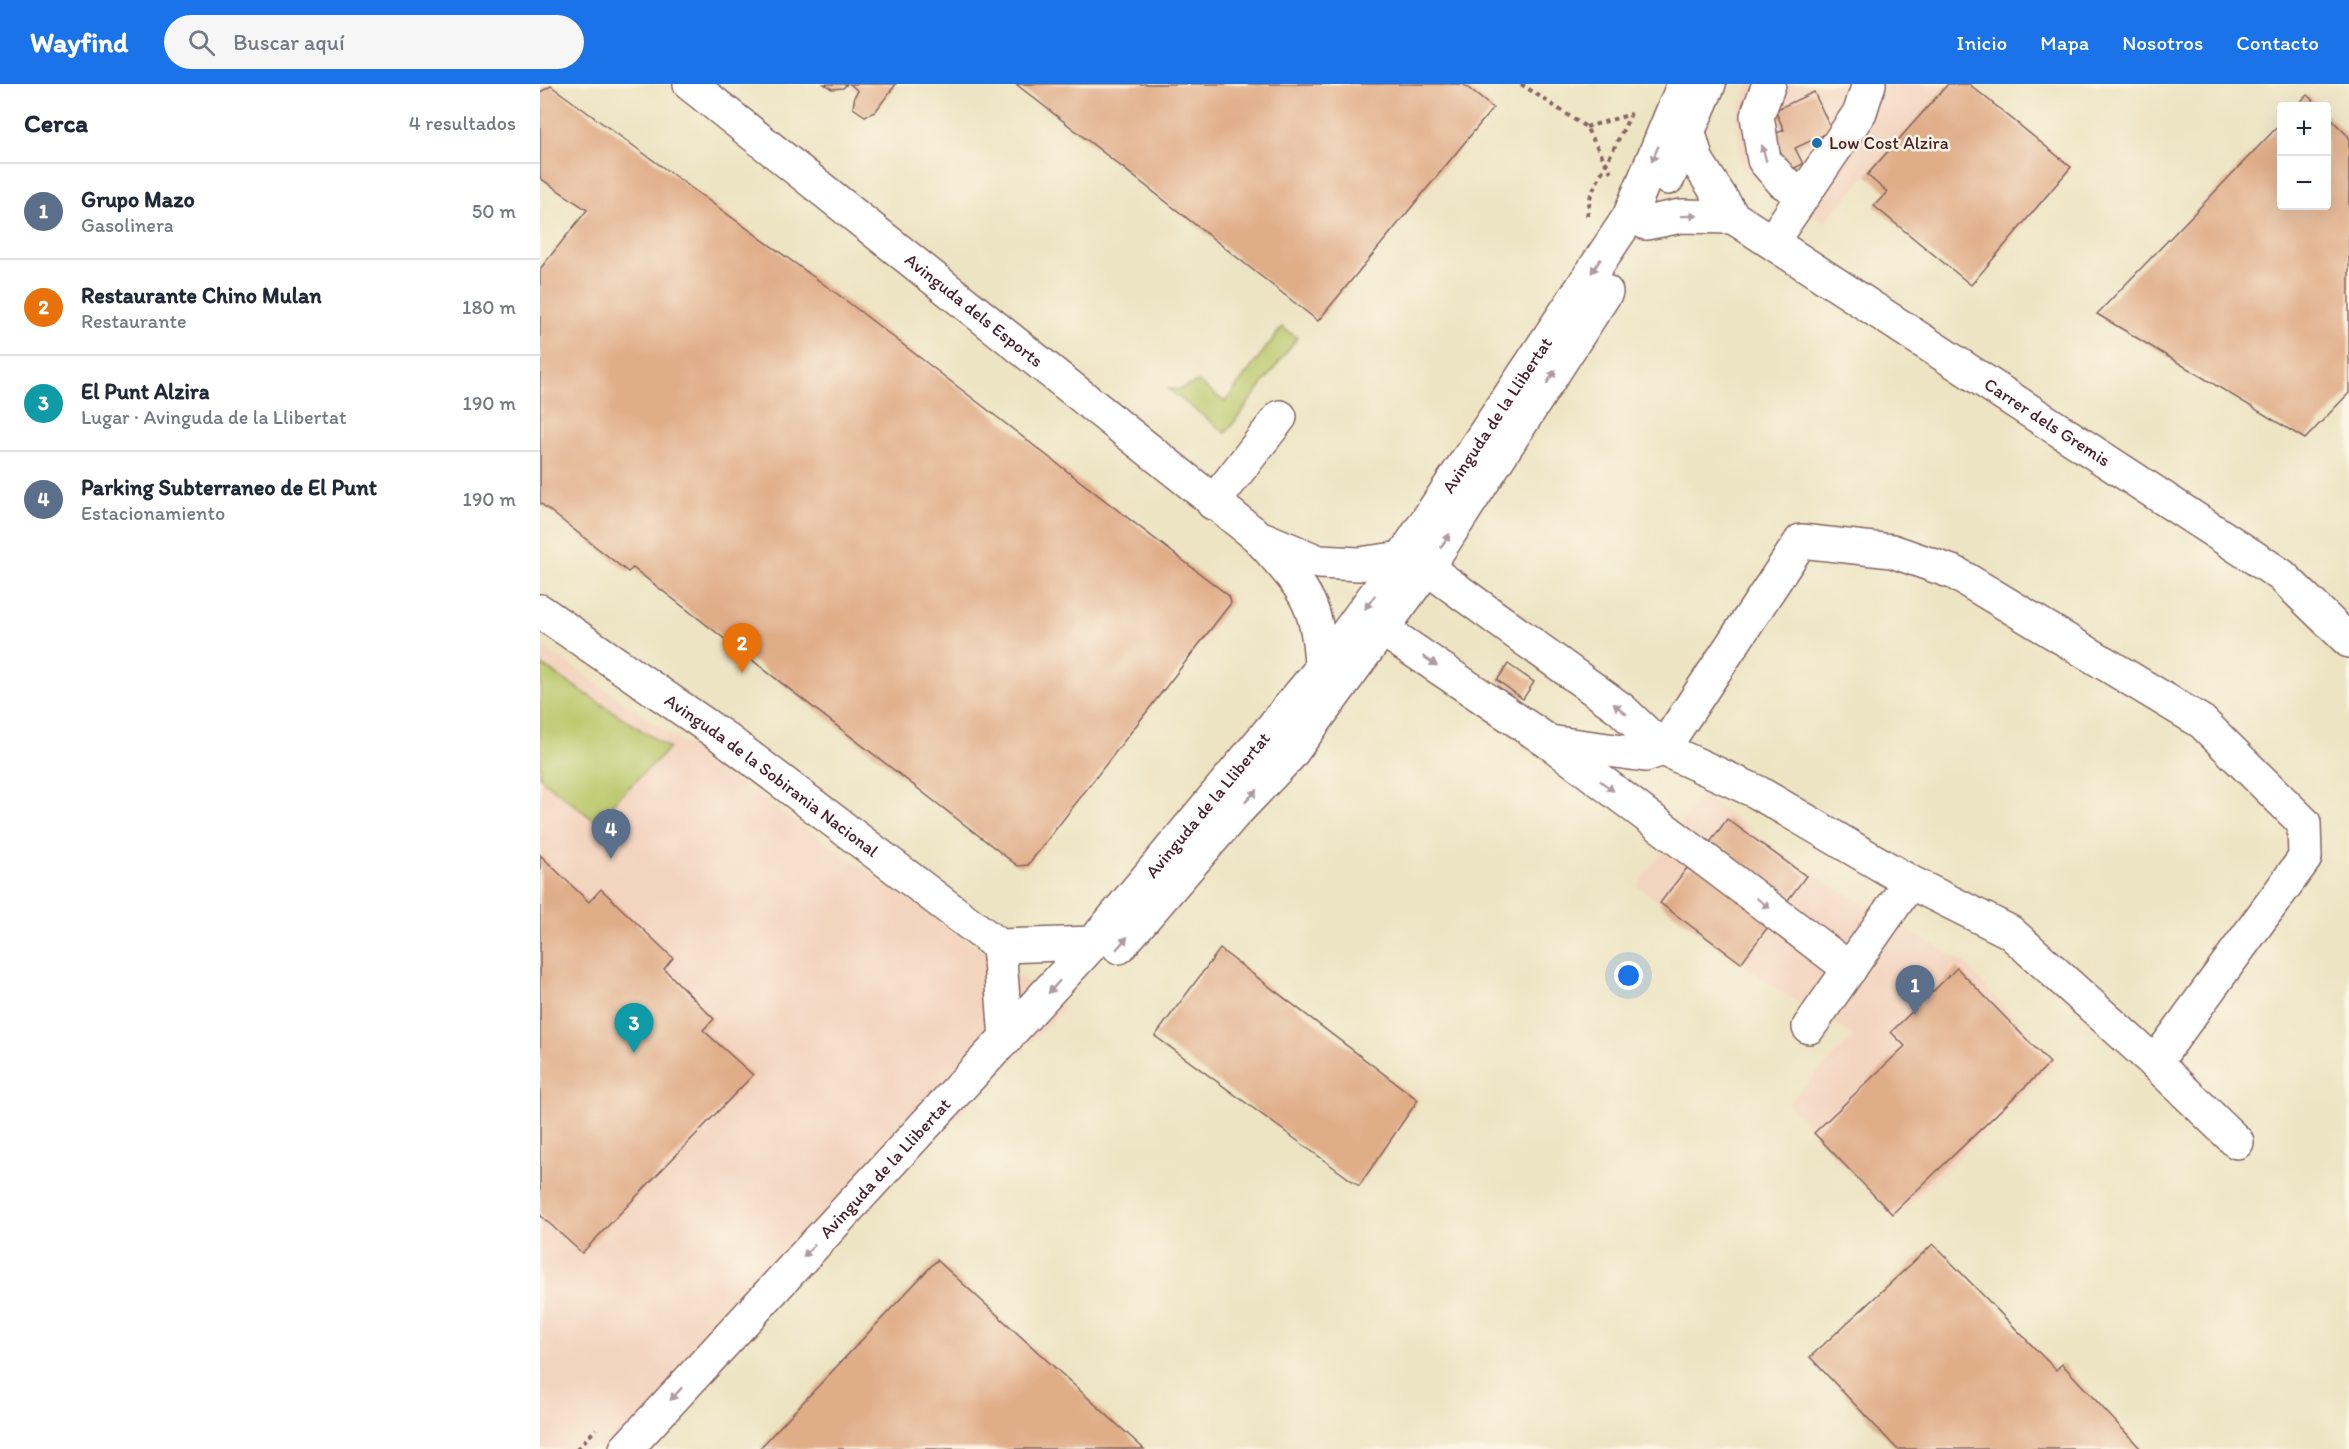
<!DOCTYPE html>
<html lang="es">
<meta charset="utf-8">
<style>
:root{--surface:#fff;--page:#f6f6f7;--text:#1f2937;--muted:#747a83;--line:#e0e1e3;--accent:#1a73e8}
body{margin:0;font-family:Itim,sans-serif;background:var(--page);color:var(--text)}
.controls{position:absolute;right:18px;top:18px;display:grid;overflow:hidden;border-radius:6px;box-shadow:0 6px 24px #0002}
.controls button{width:54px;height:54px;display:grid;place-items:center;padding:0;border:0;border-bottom:2px solid var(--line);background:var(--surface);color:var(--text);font:30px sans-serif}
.you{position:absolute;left:1089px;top:892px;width:21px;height:21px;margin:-15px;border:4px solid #fff;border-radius:50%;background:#1a73e8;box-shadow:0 0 0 9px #1a73e833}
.badge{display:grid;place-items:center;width:39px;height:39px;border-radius:50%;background:var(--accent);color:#fff;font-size:20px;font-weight:700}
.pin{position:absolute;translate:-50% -50px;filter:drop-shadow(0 2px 3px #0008)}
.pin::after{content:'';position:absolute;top:32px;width:21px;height:18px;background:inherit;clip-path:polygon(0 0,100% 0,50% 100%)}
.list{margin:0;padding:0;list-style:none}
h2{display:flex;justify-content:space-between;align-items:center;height:78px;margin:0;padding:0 24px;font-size:26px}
h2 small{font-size:20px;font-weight:400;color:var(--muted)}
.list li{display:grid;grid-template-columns:39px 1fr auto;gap:18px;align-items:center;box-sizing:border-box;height:96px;padding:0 24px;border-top:2px solid var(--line)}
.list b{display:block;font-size:22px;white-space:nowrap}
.list p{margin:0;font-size:20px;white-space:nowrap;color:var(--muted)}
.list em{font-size:20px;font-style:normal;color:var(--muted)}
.icon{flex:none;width:33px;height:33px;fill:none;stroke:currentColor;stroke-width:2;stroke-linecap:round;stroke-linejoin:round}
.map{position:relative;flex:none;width:1809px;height:1365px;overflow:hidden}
header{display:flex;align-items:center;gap:36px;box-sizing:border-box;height:84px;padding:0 30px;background:var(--accent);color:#fff}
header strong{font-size:28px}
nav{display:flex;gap:33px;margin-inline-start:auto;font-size:21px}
.search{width:420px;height:54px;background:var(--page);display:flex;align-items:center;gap:15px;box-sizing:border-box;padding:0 21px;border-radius:33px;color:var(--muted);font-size:22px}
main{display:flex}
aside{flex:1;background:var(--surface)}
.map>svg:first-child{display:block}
.built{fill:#f3d4bf}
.green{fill:#b9c86a;stroke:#82744a;stroke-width:1.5}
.building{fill:#e0ad89}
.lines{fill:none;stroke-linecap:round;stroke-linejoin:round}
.minor-casing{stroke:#836460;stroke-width:36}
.major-casing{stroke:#836460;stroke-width:36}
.path{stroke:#836460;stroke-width:4;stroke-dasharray:4.5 4.5;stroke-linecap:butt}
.minor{stroke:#fff;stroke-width:33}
.major{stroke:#fff;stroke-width:33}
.oneway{fill:#ae9aa0}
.poi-dot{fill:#1f6fb2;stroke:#fcf5e5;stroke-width:2}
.labels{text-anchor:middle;stroke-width:5;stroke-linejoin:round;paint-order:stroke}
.poi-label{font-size:18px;fill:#4a1f2b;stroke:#fcf5e5;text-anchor:start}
.street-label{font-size:18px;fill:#4a1f2b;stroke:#fcf5e5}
</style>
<header>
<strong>Wayfind</strong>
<div class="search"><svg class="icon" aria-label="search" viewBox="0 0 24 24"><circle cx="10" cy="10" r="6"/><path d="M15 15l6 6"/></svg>Buscar aquí</div>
<nav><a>Inicio</a><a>Mapa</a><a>Nosotros</a><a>Contacto</a></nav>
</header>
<main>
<aside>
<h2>Cerca<small>4 resultados</small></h2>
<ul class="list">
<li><span class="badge" style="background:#5c6f8a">1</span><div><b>Grupo Mazo</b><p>Gasolinera</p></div><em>50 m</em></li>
<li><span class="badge" style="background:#e8710a">2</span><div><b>Restaurante Chino Mulan</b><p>Restaurante</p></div><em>180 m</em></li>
<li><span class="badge" style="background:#0f9aa8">3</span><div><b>El Punt Alzira</b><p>Lugar · Avinguda de la Llibertat</p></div><em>190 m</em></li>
<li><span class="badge" style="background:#5c6f8a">4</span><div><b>Parking Subterraneo de El Punt</b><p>Estacionamiento</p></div><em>190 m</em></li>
</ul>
</aside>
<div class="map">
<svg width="1809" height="1365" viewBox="0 0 1809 1365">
<rect width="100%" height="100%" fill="#fcf5e5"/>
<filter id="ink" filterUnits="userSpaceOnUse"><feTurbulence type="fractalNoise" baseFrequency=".0167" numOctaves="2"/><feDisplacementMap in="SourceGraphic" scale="12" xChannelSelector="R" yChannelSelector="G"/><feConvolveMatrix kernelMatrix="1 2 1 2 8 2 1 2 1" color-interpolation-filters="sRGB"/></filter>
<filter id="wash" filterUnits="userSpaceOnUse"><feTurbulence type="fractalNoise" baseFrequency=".008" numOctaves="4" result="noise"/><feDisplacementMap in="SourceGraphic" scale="24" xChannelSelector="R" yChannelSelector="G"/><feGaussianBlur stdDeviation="1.35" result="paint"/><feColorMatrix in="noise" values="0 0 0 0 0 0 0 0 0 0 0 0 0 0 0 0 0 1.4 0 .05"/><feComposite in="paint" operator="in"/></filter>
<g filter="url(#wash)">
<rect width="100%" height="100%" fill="#ede4c3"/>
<g class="built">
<polygon points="1209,0 1408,0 1285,138 1202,86 1196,31"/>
<polygon points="0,560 525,924 88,1365 0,1365"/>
<polygon points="1163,711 1268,788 1423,878 1516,979 1355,1134 1248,1019 1314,952 1244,910 1097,802"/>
</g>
<g class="green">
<polygon points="742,243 757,254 686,349 628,305 640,305 658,298 685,318"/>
<polygon points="0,580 129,664 55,737 0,694"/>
</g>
<g id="blocks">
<g class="building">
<polygon points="284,0 307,0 303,4 292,5"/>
<polygon points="310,0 356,0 335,28 325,32 313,24 315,11 318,7"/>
<polygon points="476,0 923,0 953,24 778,237"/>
<polygon points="1408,0 1429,0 1531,83 1431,201 1334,122 1347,108 1327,91"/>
<polygon points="11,2 300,212 689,512 691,519 488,781 478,782 93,484 88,488 0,419 0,185 47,126 0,94 0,8"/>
<polygon points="1274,8 1292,47 1255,64 1263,80 1224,98 1207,63 1244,46 1235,26"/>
<polygon points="1767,11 1779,22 1756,22"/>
<polygon points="1786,30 1809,53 1809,309 1765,355 1557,230 1742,38 1742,122 1786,122"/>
<polygon points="968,580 994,598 983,615 957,596"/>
<polygon points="1187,735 1266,792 1201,879 1120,819 1147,784 1150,786"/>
<polygon points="0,771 49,818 61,805 133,874 124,885 174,935 163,946 213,991 42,1169 0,1131"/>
<polygon points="680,865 878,1016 819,1102 615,952"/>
<polygon points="1417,884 1510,979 1352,1130 1274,1049 1365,962 1351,948"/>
<polygon points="1393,1160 1516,1286 1522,1280 1601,1365 1357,1365 1270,1273"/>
<polygon points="397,1176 604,1365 219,1365"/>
</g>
</g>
</g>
<g filter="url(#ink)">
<use href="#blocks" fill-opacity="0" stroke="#836460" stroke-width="1.5"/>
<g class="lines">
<g class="minor-casing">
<g id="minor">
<path id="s1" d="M150,0L717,452C761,502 779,515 781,585"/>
<polyline points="1229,0 1217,32 1224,76 1243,98 1264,109"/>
<path id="s2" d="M1149,49L1157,77L1193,133L1741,491L1809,557"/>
<polyline points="1106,139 1141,132 1193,133"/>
<polyline points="1233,156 1320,28 1329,0"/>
<polyline points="673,419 740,333"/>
<polyline points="724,455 779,478 819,480 862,474"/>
<polyline points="887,484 1081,625 1123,665 1217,708 1370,798 1269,943"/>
<path id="s3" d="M0,527L183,653L459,862L553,859"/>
<polyline points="842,545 1009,658 1310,885"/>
<polyline points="1009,658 1105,671 1123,665 1261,457 1352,467 1415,489 1662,638 1764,739 1765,774 1615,979 1470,848 1370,798"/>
<polyline points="459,862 466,955"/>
<polyline points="1615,979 1697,1058"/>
</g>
</g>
<g class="major-casing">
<g id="major">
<polyline points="1128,94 1169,0"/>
<polyline points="579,863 693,731 750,671 887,484 1066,208"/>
<path id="s4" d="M86,1365L553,859L781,585L862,474L1089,133L1144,0"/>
</g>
</g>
<g class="path">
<polyline points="981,0 1046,43 1071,88"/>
<polyline points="1046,43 1092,30"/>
<polyline points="1047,132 1051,110 1090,32"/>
<polyline points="37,1365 56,1345"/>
</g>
<use href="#minor" class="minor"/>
<use href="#major" class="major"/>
</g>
<defs><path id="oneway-solid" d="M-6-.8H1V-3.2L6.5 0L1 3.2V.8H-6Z" transform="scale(1.5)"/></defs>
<g class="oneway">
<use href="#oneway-solid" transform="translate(1224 69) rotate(-106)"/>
<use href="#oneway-solid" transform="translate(1115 70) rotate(113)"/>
<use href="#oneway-solid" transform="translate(1149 132) rotate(-1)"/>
<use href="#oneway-solid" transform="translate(1056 182) rotate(124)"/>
<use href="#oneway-solid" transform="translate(1011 293) rotate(-57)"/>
<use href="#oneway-solid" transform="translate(905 457) rotate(-57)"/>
<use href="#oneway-solid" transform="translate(830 518) rotate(126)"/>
<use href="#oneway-solid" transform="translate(890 577) rotate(34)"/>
<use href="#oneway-solid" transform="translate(1080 625) rotate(-141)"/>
<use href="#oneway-solid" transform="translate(1067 702) rotate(37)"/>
<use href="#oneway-solid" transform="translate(711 712) rotate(-47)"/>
<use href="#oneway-solid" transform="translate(1223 819) rotate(37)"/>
<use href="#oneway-solid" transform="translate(582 859) rotate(-49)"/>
<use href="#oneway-solid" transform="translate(514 903) rotate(132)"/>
<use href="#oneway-solid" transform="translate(269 1167) rotate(133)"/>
<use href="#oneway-solid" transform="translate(136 1310) rotate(133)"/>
</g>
</g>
<circle class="poi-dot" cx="1277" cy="59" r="6"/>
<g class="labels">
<g class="poi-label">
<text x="1289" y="65">Low Cost Alzira</text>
</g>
<g class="street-label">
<text dy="6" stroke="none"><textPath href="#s1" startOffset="363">Avinguda dels Esports</textPath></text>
<text dy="6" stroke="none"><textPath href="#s4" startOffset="1354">Avinguda de la Llibertat</textPath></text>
<text dy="6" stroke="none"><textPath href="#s2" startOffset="471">Carrer dels Gremis</textPath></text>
<text dy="6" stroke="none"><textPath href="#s3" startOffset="284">Avinguda de la Sobirania Nacional</textPath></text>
<text dy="6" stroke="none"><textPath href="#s4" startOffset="868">Avinguda de la Llibertat</textPath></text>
<text dy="6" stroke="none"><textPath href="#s4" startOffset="382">Avinguda de la Llibertat</textPath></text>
</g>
</g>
</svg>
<div class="controls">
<button>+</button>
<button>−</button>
</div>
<div class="you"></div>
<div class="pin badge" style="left:1375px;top:931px;background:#5c6f8a">1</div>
<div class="pin badge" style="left:202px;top:589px;background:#e8710a">2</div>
<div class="pin badge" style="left:94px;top:969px;background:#0f9aa8">3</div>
<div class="pin badge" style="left:71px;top:775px;background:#5c6f8a">4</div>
</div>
</main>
